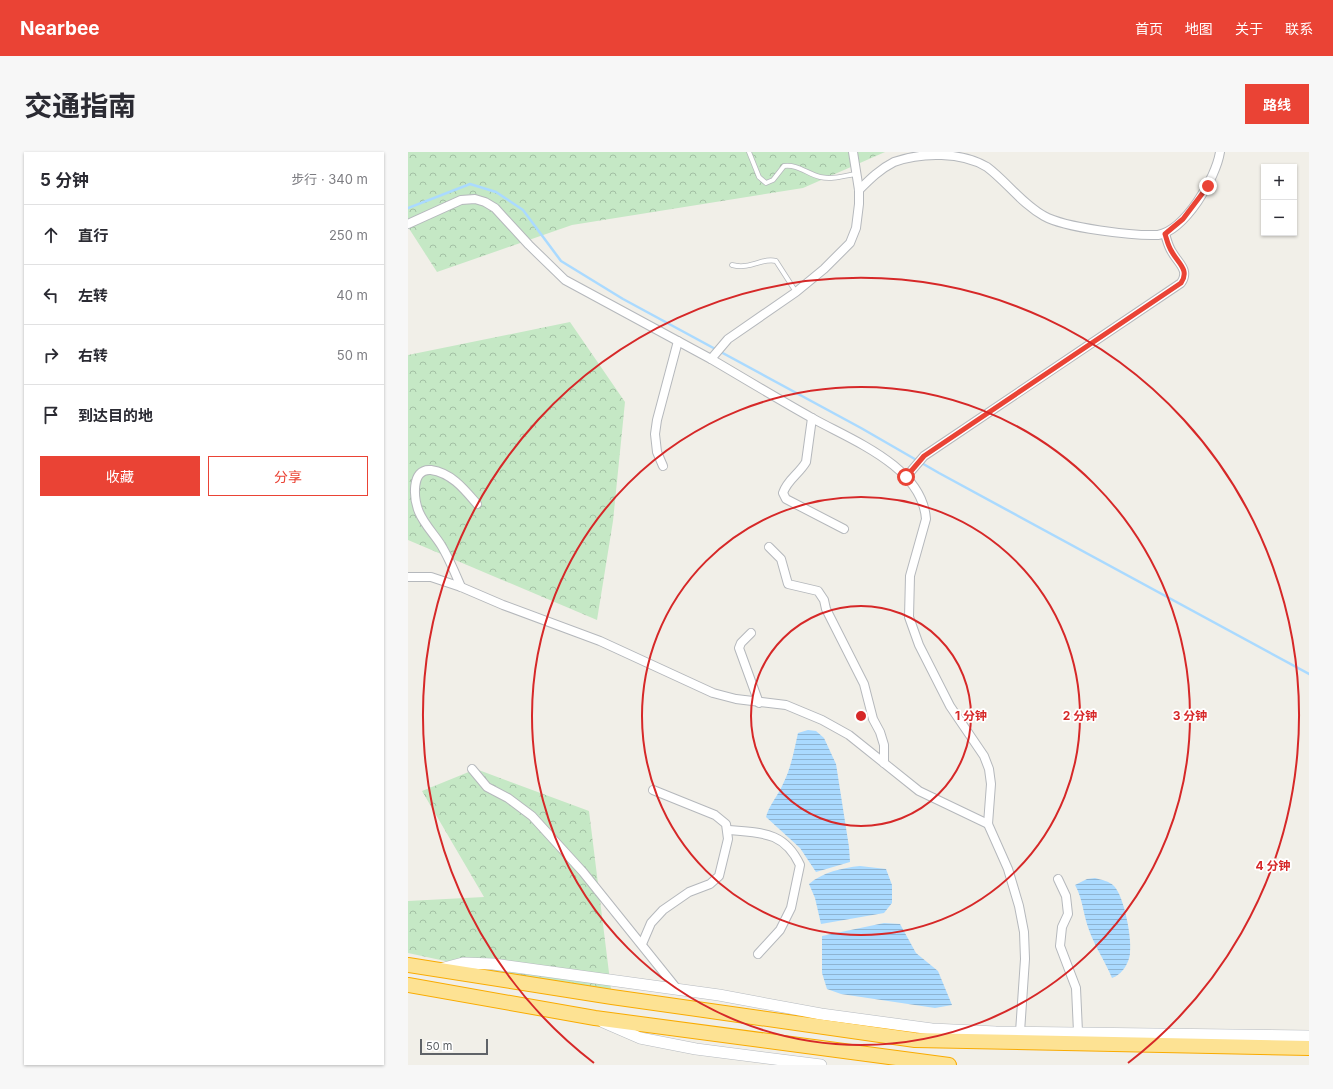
<!DOCTYPE html>
<html lang="zh">
<meta charset="utf-8">
<style>
:root{--surface:#fff;--page:#f7f7f7;--text:#2b2b33;--muted:#7c7c81;--line:#e1e1e2;--accent:#ea4335}
body{margin:0;font-family:Inter,"Noto Sans SC",sans-serif;background:var(--page);color:var(--text)}
.controls{position:absolute;right:12px;top:12px;display:grid;overflow:hidden;border-radius:0px;box-shadow:0 1px 3px #0004}
.controls button{width:36px;height:36px;display:grid;place-items:center;padding:0;border:0;border-bottom:1px solid var(--line);background:var(--surface);color:var(--text);font:20px sans-serif}
.scale{position:absolute;left:12px;bottom:10px;width:68px;box-sizing:border-box;padding-left:4px;border:2px solid #5f6368;border-top:0;font-size:11px;line-height:14px;white-space:nowrap;color:#5f6368;-webkit-text-stroke:3px #fff;paint-order:stroke}
.stop{position:absolute;width:12px;height:12px;margin:-9px;border:3px solid #ea4335;border-radius:50%;background:#fff}
.stop.end{background:#ea4335;border-color:#fff;box-shadow:0 1px 4px #0008}
.list{margin:0;padding:0;list-style:none}
h2{display:flex;justify-content:space-between;align-items:center;height:52px;margin:0;padding:0 16px;font-size:17px}
h2 small{font-size:13px;font-weight:400;color:var(--muted)}
.list li{display:grid;grid-template-columns:26px 1fr auto;gap:12px;align-items:center;box-sizing:border-box;height:60px;padding:0 16px;border-top:1px solid var(--line)}
.list b{display:block;font-size:15px;white-space:nowrap}
.list em{font-size:13px;font-style:normal;color:var(--muted)}
.actions{display:flex;gap:8px;padding:12px 16px}
.actions a{flex:1;padding:9px 0;border:1px solid var(--accent);border-radius:0px;text-align:center;font-size:14px;color:var(--accent)}
.actions .main{background:var(--accent);color:#fff}
.icon{flex:none;width:22px;height:22px;fill:none;stroke:currentColor;stroke-width:2;stroke-linecap:round;stroke-linejoin:round}
.map{position:relative;flex:none;width:901px;height:913px;overflow:hidden;border-radius:0px}
header{display:flex;align-items:center;gap:24px;box-sizing:border-box;height:56px;padding:0 20px;background:var(--accent);color:#fff}
header strong{font-size:19px}
nav{display:flex;gap:22px;margin-inline-start:auto;font-size:14px}
.intro{display:flex;align-items:center;justify-content:space-between;box-sizing:border-box;height:96px;padding:0 24px}
h1{margin:0;font-size:28px}
.button{padding:10px 18px;border-radius:0px;background:var(--accent);color:#fff;font-size:14px;font-weight:700}
main{display:flex;gap:24px;padding:0 24px}
aside{flex:1;background:var(--surface);border-radius:0px;box-shadow:0 1px 3px #0004}
.map>svg:first-child{display:block}
.forest{fill:url(#forest-crowns)}
.water{fill:url(#water-rules)}
.lines{fill:none;stroke-linecap:round;stroke-linejoin:round}
.stream{stroke:#aadaff;stroke-width:2.5}
.lane-casing{stroke:#b5b8bc;stroke-width:5.5}
.street-casing{stroke:#b5b8bc;stroke-width:10}
.secondary-casing{stroke:#b6babf;stroke-width:12}
.highway-casing{stroke:#f9ab00;stroke-width:16}
.lane{stroke:#fff;stroke-width:4}
.street{stroke:#fff;stroke-width:8}
.secondary{stroke:#fff;stroke-width:11}
.highway{stroke:#fde293;stroke-width:14}
.route{stroke:#ea4335;stroke-width:5}
.ring{fill:none;stroke:#d62828;stroke-width:2}
.centre{fill:#d62828;stroke:#fff;stroke-width:2}
.ring-label{font-size:12px;text-anchor:middle;font-weight:bold;fill:#d62828;stroke:#fff;stroke-width:3.5;stroke-linejoin:round;paint-order:stroke}
</style>
<header>
<strong>Nearbee</strong>
<nav><a>首页</a><a>地图</a><a>关于</a><a>联系</a></nav>
</header>
<div class="intro"><h1>交通指南</h1><a class="button">路线</a></div>
<main>
<aside>
<h2>5 分钟<small>步行 · 340 m</small></h2>
<ul class="list">
<li><svg class="icon" aria-label="ahead" viewBox="0 0 24 24"><path d="M12 20V5M6 11l6-6 6 6"/></svg><div><b>直行</b></div><em>250 m</em></li>
<li><svg class="icon" aria-label="left" viewBox="0 0 24 24"><path d="M17 20v-9H6M10 6l-5 5 5 5"/></svg><div><b>左转</b></div><em>40 m</em></li>
<li><svg class="icon" aria-label="right" viewBox="0 0 24 24"><path d="M7 20v-9h11M14 6l5 5-5 5"/></svg><div><b>右转</b></div><em>50 m</em></li>
<li><svg class="icon" aria-label="arrive" viewBox="0 0 24 24"><path d="M6 21V4h12l-3 4 3 4H6"/></svg><div><b>到达目的地</b></div></li>
</ul>
<div class="actions"><a class="main">收藏</a><a>分享</a></div>
</aside>
<div class="map">
<svg width="901" height="913" viewBox="0 0 901 913">
<defs>
<pattern id="forest-crowns" width="20" height="18" patternUnits="userSpaceOnUse"><rect width="20" height="18" fill="#c5e8c5"/><path d="M2 6a3 3 0 1 1 6 0M12 15a3 3 0 1 1 6 0" fill="none" stroke="#a3c0a4"/></pattern>
<pattern id="water-rules" width="6" height="5" patternUnits="userSpaceOnUse"><rect width="6" height="5" fill="#aadaff"/><path d="M0 2.5h6" fill="none" stroke="#8eb4d2"/></pattern>
</defs>
<rect width="100%" height="100%" fill="#f1efe8"/>
<g class="forest">
<polygon points="0,0 477,0 395,36 164,73 29,120 0,75"/>
<polygon points="162,170 217,250 205,369 189,468 0,388 0,203"/>
<polygon points="68,617 181,659 204,845 0,801 0,749 76,745 14,639"/>
</g>
<g class="water">
<path d="M400,578L408,579L416,586L428,612L441,695L442,710L408,720L392,696L358,665C361,653 370,644 375,632C383,616 386,599 390,581Z"/>
<path d="M452,714L478,717L484,733V751L476,761L413,772L407,746L401,732C415,720 434,716 452,714Z"/>
<path d="M687,726C694,728 701,729 706,734C716,744 724,786 722,800C722,810 714,823 704,826C697,809 687,795 681,778C675,762 675,747 667,733L679,727Z"/>
<polygon points="476,771 492,772 508,801 530,819 544,853 527,856 433,842 419,837 414,821 414,784"/>
</g>
<g class="lines">
<polyline class="stream" points="0,56 62,32 88,40 115,58 153,109 215,147 453,276 531,321 901,522"/>
<g class="lane-casing">
<g id="lane">
<path d="M341,0L351,25L358,31L365,28L376,14C389,12 400,22 412,25C424,28 435,24 447,22"/>
<path d="M324,113C343,118 355,105 368,109L388,140"/>
</g>
</g>
<g class="street-casing">
<g id="street">
<path d="M445,0L451,38V52L448,76L442,91L416,117L388,140L320,187L303,207C337,227 370,247 404,266C443,288 514,314 518,367L502,424L501,465L511,493L542,554L576,604L581,617L583,632L580,672L600,717L611,754L616,780L617,807L612,880"/>
<path d="M451,38C462,27 472,17 486,10C514,0 554,0 579,15C599,30 614,52 636,64C657,76 726,84 750,83C777,78 808,26 812,0"/>
<polyline points="0,72 53,48 67,47 77,50 87,56 121,93 157,128 303,207"/>
<path d="M404,266L398,310C391,322 379,328 375,341L378,347L436,377"/>
<polyline points="255,314 249,300 247,282 249,268 270,189"/>
<path d="M498,325L516,304L773,131C782,118 770,111 764,100C760,94 759,88 757,82"/>
<polyline points="361,395 373,407 380,432 410,439 416,448 418,457 456,532 465,567 472,580 476,593 476,611"/>
<polyline points="0,425 23,425 53,435 95,453 192,489 305,541 328,547 378,553 414,568 441,583 511,639 580,672"/>
<path d="M53,435C47,421 41,406 33,393C26,382 16,372 11,360C6,348 2,316 23,318C44,321 57,338 69,352"/>
<polyline points="343,481 333,491 331,496 351,551"/>
<polyline points="64,617 79,635 100,646 124,664 175,720 269,837"/>
<path d="M320,678C353,681 376,679 392,713L383,756L372,778L350,802"/>
<polyline points="650,727 658,744 660,762 654,775 652,794 668,836 670,880"/>
<polyline points="234,792 243,771 255,758 281,740 302,732 311,724 320,687 318,672 307,663 245,638"/>
</g>
</g>
<g class="secondary-casing">
<g id="secondary">
<polyline points="32,817 55,811 85,812 311,843 413,862 524,877 588,880 901,884"/>
<polyline points="195,870 232,886 288,897 413,913"/>
</g>
</g>
<g class="highway-casing">
<g id="highway">
<polyline points="0,813 204,845 507,888 901,896"/>
<polyline points="0,833 187,866 541,913"/>
</g>
</g>
<use href="#lane" class="lane"/>
<use href="#street" class="street"/>
<use href="#secondary" class="secondary"/>
<use href="#highway" class="highway"/>
</g>
<g class="lines">
<path class="route" d="M498,325L516,304L773,131C782,118 770,111 764,100C760,94 759,88 757,82L775,67L800,34"/>
</g>
<g class="ring">
<circle cx="453" cy="564" r="110"/>
<circle cx="453" cy="564" r="219"/>
<circle cx="453" cy="564" r="329"/>
<path d="M186 911A438 438 0 1 1 720 911"/>
</g>
<circle cx="453" cy="564" r="6" class="centre"/>
<g class="ring-label">
<text x="563" y="568">1 分钟</text>
<text x="672" y="568">2 分钟</text>
<text x="782" y="568">3 分钟</text>
<text x="865" y="718">4 分钟</text>
</g>
</svg>
<div class="controls">
<button>+</button>
<button>−</button>
</div>
<div class="scale">50 m</div>
<div class="stop" style="left:498px;top:325px"></div>
<div class="stop end" style="left:800px;top:34px"></div>
</div>
</main>
